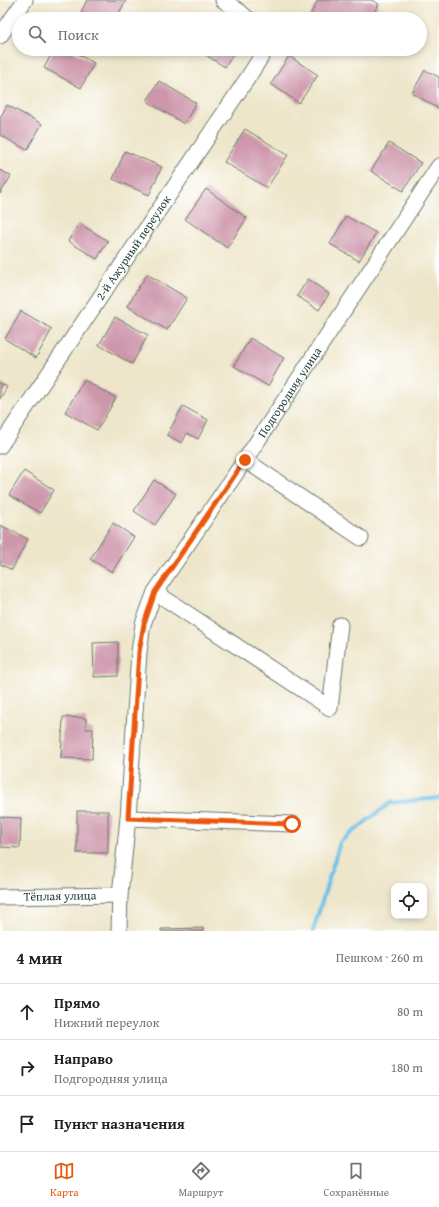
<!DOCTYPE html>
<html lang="ru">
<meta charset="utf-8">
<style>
:root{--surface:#fff;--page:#f6f6f6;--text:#202124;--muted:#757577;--line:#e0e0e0;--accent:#ea580c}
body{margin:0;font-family:"Gentium Book Plus",serif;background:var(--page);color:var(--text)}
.controls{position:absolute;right:12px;bottom:12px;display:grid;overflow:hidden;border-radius:8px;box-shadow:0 2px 6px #0003}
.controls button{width:36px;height:36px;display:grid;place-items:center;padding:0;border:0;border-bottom:1px solid var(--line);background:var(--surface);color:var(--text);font:20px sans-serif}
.stop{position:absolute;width:12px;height:12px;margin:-9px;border:3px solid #ea580c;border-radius:50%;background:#fff}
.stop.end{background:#ea580c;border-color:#fff;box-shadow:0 1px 4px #0008}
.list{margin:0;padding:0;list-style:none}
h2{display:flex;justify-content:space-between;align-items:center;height:52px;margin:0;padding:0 16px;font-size:17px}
h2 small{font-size:13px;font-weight:400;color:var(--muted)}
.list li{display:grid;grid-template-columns:26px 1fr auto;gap:12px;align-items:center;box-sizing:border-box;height:56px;padding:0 16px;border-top:1px solid var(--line)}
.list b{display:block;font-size:15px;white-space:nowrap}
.list p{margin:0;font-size:13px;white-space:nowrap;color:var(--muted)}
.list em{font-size:13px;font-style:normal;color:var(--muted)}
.icon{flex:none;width:22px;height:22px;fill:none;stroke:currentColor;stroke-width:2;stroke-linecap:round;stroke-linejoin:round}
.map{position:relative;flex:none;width:439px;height:931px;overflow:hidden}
.search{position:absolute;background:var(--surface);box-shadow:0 2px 6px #0003;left:12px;right:12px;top:12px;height:44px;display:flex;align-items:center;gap:10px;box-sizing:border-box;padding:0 14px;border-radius:22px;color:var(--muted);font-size:15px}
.sheet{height:220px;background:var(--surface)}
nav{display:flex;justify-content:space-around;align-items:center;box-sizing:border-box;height:56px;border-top:1px solid var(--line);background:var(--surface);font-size:11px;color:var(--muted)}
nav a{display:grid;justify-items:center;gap:2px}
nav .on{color:var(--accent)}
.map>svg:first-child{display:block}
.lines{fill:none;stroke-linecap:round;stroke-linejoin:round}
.stream{stroke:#6bbfe7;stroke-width:4}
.building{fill:#cd96ab}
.minor-casing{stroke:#677868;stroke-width:17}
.minor{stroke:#fff;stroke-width:15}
.route{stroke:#ea580c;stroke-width:5}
.labels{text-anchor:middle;stroke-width:3;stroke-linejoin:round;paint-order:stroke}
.street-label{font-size:12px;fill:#1f3d34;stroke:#fff}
</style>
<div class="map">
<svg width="439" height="931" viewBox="0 0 439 931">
<rect width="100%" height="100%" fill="#fff"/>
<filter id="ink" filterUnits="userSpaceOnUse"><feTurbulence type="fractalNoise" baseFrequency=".025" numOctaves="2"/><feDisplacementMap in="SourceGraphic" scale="8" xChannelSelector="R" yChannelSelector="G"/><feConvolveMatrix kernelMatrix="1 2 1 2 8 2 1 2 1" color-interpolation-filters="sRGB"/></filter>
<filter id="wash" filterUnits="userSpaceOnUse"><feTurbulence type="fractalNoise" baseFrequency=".012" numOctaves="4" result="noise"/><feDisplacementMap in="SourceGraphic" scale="16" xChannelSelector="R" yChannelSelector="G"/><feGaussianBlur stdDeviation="0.9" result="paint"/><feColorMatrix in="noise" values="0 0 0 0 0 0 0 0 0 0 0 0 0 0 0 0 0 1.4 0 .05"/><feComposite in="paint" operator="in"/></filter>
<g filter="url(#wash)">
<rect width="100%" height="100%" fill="#eee6ca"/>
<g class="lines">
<polyline class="stream" points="313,931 340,842 390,803 439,798"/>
</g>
<g id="blocks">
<g class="building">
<polygon points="87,0 126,0 116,19 94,19 81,12"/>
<polygon points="318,0 371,0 379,4 370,19 312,19 309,17"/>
<polygon points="54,49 68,49 94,63 81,88 44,68"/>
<polygon points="196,49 237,49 225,67"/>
<polygon points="289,56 318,75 299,103 271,84"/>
<polygon points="425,70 439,77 439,109 412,93"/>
<polygon points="159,81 196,103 184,124 147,101"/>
<polygon points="7,105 42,124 27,150 0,135 0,118"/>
<polygon points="245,129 288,155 267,188 224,162"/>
<polygon points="389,143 421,163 403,191 371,171"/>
<polygon points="125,151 162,167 149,195 113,179"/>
<polygon points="0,170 11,176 0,194"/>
<polygon points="206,189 247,218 227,248 185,219"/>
<polygon points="346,216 376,233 359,261 330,244"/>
<polygon points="79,223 108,241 97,259 68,241"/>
<polygon points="147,274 187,298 167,330 127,306"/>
<polygon points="308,279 329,294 319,310 297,296"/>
<polygon points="21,311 52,329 36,358 5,339"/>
<polygon points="115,317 148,335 132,364 99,345"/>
<polygon points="250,338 284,358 268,386 234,366"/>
<polygon points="84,380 116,398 97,430 65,412"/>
<polygon points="0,383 7,387 0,399"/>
<polygon points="183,406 208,420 198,439 187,433 182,443 167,435"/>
<polygon points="24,471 54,490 40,513 9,495"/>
<polygon points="154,480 176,494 155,525 134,511"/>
<polygon points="113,523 134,537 112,572 90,559"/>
<polygon points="0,525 28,539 12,570 0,564"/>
<polygon points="118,642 118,676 94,677 93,643"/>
<polygon points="63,717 86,718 86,729 93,729 92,759 61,758"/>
<rect x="77" y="811" width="31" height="42"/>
<polygon points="0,817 21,818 20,848 0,847"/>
<polygon points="203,928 203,931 161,931 161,929"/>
</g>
</g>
</g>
<g filter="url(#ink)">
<use href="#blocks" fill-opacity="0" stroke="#677868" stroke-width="1"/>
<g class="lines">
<g class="minor-casing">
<g id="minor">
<polyline points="223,0 240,12 248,19"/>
<polyline points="0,36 25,0"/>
<path id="s1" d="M0,446L247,79L266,49"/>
<polyline points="245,460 361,538"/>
<polyline points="155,592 330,708 340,625"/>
<polyline points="128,818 293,824"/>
<path id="s2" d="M0,897L120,895"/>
<path id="s3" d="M119,931L120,895L128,818L139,652L143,624L155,592L245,460L439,166"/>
</g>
</g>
<use href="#minor" class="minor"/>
</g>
</g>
<g class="lines" filter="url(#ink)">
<polyline class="route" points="245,460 155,592 144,624 139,652 128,818 292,824"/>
</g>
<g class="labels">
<g class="street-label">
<text dy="4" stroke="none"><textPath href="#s1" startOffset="239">2-й Ажурный переулок</textPath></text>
<text dy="4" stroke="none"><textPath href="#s3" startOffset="583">Подгородняя улица</textPath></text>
<text dy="4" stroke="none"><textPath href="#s2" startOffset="60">Тёплая улица</textPath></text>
</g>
</g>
</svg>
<div class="controls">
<button><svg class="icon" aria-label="locate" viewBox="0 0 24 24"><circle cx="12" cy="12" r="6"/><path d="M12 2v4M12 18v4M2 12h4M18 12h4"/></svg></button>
</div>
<div class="stop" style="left:292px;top:824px"></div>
<div class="stop end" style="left:245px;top:460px"></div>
<div class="search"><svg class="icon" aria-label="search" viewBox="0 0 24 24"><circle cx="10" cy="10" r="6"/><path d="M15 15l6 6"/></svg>Поиск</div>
</div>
<section class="sheet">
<h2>4 мин<small>Пешком · 260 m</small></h2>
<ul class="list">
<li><svg class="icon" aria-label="ahead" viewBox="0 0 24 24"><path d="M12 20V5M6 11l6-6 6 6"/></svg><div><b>Прямо</b><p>Нижний переулок</p></div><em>80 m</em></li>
<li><svg class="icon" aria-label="right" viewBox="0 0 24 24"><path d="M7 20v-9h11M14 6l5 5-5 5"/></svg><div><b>Направо</b><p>Подгородняя улица</p></div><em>180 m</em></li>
<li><svg class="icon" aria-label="arrive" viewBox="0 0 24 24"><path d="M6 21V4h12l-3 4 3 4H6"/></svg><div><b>Пункт назначения</b></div></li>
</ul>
</section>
<nav>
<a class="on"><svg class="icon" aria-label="map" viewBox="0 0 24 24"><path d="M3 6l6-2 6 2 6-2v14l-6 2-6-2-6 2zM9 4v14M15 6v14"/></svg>Карта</a>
<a><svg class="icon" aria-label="directions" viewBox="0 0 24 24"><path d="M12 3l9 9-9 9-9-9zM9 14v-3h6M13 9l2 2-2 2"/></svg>Маршрут</a>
<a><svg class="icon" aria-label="saved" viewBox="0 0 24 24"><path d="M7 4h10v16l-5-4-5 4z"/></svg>Сохранённые</a>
</nav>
